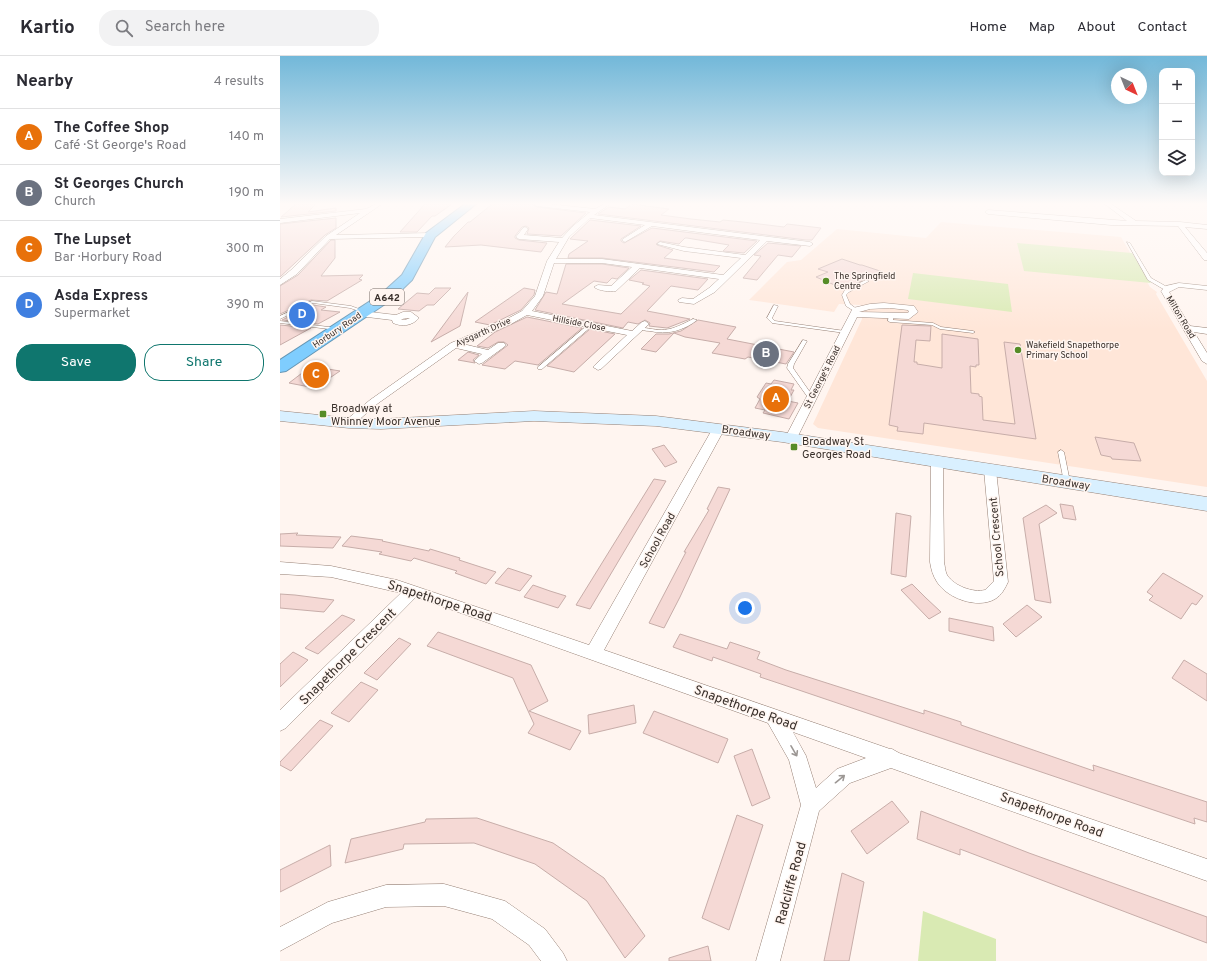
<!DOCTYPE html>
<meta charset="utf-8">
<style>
:root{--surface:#fff;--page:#f2f2f3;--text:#2b2b33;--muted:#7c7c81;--line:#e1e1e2;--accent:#0f766e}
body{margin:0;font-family:Overpass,sans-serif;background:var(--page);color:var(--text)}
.controls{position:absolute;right:12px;top:12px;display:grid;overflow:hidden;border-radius:8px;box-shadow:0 4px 16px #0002}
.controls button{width:36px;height:36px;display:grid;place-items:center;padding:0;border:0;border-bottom:1px solid var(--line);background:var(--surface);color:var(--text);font:20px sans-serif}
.compass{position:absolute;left:831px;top:12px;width:36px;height:36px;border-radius:50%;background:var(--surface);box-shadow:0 4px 16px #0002;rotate:137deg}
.you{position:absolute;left:465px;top:552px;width:14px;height:14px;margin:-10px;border:3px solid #fff;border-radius:50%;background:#1a73e8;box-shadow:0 0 0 6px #1a73e833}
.badge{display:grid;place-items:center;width:26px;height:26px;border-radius:50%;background:var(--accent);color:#fff;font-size:13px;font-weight:700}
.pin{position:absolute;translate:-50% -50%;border:2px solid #fff;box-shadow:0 1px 4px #0006}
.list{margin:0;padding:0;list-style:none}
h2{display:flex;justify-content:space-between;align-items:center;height:52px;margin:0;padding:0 16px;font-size:17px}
h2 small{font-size:13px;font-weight:400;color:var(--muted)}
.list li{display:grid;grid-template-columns:26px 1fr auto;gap:12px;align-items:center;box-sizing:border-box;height:56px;padding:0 16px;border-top:1px solid var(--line)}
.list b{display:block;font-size:15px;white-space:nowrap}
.list p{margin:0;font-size:13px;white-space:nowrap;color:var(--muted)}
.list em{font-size:13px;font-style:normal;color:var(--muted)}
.actions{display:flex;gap:8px;padding:12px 16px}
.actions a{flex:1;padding:9px 0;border:1px solid var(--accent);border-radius:16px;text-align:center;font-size:14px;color:var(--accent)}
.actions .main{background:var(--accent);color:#fff}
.icon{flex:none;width:22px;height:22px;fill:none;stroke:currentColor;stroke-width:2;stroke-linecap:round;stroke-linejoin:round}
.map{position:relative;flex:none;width:927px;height:905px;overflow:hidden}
header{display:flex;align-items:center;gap:24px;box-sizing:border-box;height:56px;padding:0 20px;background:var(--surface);border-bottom:1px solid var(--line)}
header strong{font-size:19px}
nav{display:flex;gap:22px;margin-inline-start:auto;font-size:14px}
.search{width:280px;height:36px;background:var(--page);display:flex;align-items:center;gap:10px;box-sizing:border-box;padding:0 14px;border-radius:16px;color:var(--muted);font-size:15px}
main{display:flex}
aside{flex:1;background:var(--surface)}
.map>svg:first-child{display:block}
.built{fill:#ffe6d8}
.green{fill:#d9eab3}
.building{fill:#f5d9d5;stroke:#c7ada9}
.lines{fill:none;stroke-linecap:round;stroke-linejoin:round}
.lane-casing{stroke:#968075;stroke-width:1}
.street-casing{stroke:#968075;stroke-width:1}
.secondary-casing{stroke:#968075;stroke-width:1}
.highway-casing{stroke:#6696b4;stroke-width:2}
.lane{fill:#fff;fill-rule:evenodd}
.street{fill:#fff;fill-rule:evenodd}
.secondary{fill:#d9f0ff;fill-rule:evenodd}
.highway{fill:#7fcdfe;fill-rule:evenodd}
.oneway{stroke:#9c9794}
.poi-dot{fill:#568c27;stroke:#fff5f0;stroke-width:1.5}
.labels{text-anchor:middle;stroke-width:3;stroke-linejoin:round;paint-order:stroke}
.far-poi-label{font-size:9px;fill:#382f2a;stroke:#fff5f0;text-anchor:start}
.far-street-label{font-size:9px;fill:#382f2a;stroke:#fff5f0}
.shield{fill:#fff5f0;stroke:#746a65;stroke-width:1}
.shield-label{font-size:10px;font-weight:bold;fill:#382f2a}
.poi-label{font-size:11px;fill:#382f2a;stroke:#fff5f0;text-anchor:start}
.street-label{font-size:11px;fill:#382f2a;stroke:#fff5f0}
.near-street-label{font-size:13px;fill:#382f2a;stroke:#fff5f0}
</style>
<header>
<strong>Kartio</strong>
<div class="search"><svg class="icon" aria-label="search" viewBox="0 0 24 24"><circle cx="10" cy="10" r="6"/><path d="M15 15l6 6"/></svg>Search here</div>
<nav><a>Home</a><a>Map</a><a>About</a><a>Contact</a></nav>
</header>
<main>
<aside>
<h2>Nearby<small>4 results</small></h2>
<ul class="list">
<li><span class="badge" style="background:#e8710a">A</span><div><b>The Coffee Shop</b><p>Café · St George's Road</p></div><em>140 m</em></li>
<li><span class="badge" style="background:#6b7280">B</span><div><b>St Georges Church</b><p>Church</p></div><em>190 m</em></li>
<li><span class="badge" style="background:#e8710a">C</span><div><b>The Lupset</b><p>Bar · Horbury Road</p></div><em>300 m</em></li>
<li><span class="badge" style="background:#3f7fe0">D</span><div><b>Asda Express</b><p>Supermarket</p></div><em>390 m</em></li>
</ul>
<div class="actions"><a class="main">Save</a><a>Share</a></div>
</aside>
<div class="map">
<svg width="927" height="905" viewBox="0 0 927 905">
<rect width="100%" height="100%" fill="#fff5f0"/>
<polygon class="built" points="661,166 841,181 870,231 877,236 876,238 927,325 927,431 538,372 533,368 582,263 581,249 559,248 554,256 469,244 507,206 521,204 557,173 646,182"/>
<g class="green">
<polygon points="737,187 852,197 871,227 744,215"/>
<polygon points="633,217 728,228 732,256 628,243"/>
<polygon points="643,855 716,883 716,905 638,905"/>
</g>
<g class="building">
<polygon points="16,148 36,148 28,156 56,152 56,155 1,161"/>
<polygon points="145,148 172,148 155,160 152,160 137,176 120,176"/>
<polygon points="225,148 253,148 257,151 306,157 281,180 247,178 249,172 246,170 242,171 235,180 235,182 239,184 267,187 261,196 201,189 165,191 174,180 188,166 190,166 211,149"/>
<polygon points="352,148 389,153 381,159 411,163 440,166 443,164 463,166 504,171 507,168 541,172 532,184 526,184 318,158 329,151 345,153"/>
<polygon points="56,162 56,172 45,179 0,221 0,168"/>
<polygon points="310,164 361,170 341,183 341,185 344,187 372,172 477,185 464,197 443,195 449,189 407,182 405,182 399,188 380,185 376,188 377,189 393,194 384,202 440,210 434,216 322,202 288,202 289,198 308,185 290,183"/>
<polygon points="51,184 55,184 55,202 41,220 83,219 79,223 82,224 47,245 31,244 0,258 0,230 18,219"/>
<polygon points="488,187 521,190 512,201 498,199 477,224 463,222 481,200 474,199"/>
<polygon points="562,203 580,209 582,209 603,216 567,231 560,229 557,230 536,221 548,216 538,213"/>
<polygon points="286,208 322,208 349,212 337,223 332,222 327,227 314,225 282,248 341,258 370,230 362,228 364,227 349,224 361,214 428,223 418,234 391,230 367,255 410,263 387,272 369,270 370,267 365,264 358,268 348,266 343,272 255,254 266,236 277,238"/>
<polygon points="155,232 171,232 154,249 147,249 139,255 118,253 137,237 149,238"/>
<polygon points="244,232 255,234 254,239 241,254 210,269 195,266"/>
<polygon points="188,236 180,270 151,286"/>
<polygon points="33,249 46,251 41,254 60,256 38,268 2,264"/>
<polygon points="247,261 302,272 258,309 235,305 225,313 202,309 228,289 224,286 218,286 208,292 197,290 215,276"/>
<polygon points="418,264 456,271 447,283 514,296 506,308 468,301 465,303 432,297 440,287 405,281 394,277 376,296 361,293 376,278 389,278 401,275"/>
<polygon points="0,269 31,272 0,289"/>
<polygon points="622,269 651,270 650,285 636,284 634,306 637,306 637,308 662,312 662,278 698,283 699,309 696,309 696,311 690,310 691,337 699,338 699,340 702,341 703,364 735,368 724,286 740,288 756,383 644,367 643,378 617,375 618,371 609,369"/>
<polygon points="310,273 335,278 294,316 267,310"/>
<polygon points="188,296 199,299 193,304 195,307 178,304"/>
<polygon points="36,311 60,315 35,332 9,327 26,314 29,315"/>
<polygon points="494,324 514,328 511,334 514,334 508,345 518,347 509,363 483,357 485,354 475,352 480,343 477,341 486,327 491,328"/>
<polygon points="815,381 854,387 861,405 832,403 831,401 821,399"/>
<polygon points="384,389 390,397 397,406 385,411 372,393"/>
<polygon points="374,423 386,425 310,553 296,549"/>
<polygon points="438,431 450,433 400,541 384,572 369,567 406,496 404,496 429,454 427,453"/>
<polygon points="780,448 793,450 796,464 783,462"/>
<polygon points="766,449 777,457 759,468 771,547 755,544 743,462"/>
<polygon points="616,457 631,460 626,521 611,518"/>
<polygon points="18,477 16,479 61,481 53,492 0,490 0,478"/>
<polygon points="71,480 103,484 102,485 149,495 150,493 180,502 179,504 216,516 206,528 175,517 177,515 134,502 131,505 99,498 102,496 62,490"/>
<polygon points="228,512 252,520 240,535 215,527"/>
<polygon points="883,517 923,540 916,549 912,547 901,563 869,544 873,540 867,536"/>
<polygon points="632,528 646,542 661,556 649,563 621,534"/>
<polygon points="253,529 270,535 286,540 278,552 244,541"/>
<polygon points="0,538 15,539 54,544 44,556 0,552"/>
<polygon points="747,549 762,561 736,581 723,568"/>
<polygon points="62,559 75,564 38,598 25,592"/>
<polygon points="669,562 713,571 714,585 669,575"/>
<polygon points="158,576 251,609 268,645 249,655 301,675 290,694 248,677 254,668 233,622 147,590"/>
<polygon points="400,578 447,593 450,586 480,596 477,603 506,614 644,658 644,654 681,666 681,669 814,715 813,709 927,746 927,766 914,762 915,768 501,628 480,621 481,618 433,601 432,605 393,591"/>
<polygon points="119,582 131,588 97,624 84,617"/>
<polygon points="13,596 28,604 0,631 0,608"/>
<polygon points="904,604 927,618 927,645 892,622"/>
<polygon points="81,626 98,634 69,666 51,657"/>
<polygon points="354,649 356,667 309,678 308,659"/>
<polygon points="374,655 448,683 438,707 363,677"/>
<polygon points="40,664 53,670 11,715 0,709 0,706"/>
<polygon points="472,693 490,742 472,750 454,700"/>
<polygon points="612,745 629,766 587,798 571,775"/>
<polygon points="641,755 749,797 927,861 927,887 680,793 680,799 637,783"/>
<polygon points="457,759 483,769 449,874 422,862"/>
<polygon points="197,762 273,787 324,822 365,880 345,902 307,845 255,808 194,787 124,788 123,793 65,807 71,783 145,766 146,763"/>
<polygon points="50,789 51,810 0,836 0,814"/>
<polygon points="562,817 584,826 569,905 544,905"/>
<polygon points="428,890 431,905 389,905 389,902"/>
</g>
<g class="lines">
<g class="lane-casing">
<g id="lane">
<polygon points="847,186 850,187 871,222 889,232 889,234 885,234 868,224"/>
<polygon points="586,224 589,225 569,236 566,239 570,248 578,254 574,255 566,250 562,239 565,234"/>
<polygon points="32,245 71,250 87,256 85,257 70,252 33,247 0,263 0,260"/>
<polygon points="494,249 498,250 492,262 495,265 565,275 567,276 565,277 492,267 487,262"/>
<polygon points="609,258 613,259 613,264 653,267 661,271 693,275 695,276 693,277 660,273 652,269 610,266 608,265"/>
<path d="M413,263L417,264C403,275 387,279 370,275C365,275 361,274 358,272L360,271C386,276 389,275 413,263Z"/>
<polygon points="0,265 57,272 59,273 57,274 0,267"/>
<polygon points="309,268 313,269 262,313 258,313 258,311"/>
<polygon points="523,284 527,285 514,308 513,312 534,342 531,344 529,343 507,312 508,308"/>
<polygon points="781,394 784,396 790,426 787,428 784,426 778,396"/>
</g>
</g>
<g class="street-casing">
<g id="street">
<polygon points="96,148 102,148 56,179 150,177 153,179 150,181 50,183 17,218 0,229 0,223 11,214 46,180 80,157 0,167 0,163 86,153"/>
<path d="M254,148H268L315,153L324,148H330L314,159L530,186L533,188L530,190L487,185L435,236L414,248L399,246L398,244L402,242L413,243L429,232L439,223L360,212L336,235C330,236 319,235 314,231L318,229L331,230L352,211L322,207H274L263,240L252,255L352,275L362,266L365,265L369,268L321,313L318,314L313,311L315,309L347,279L247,259L231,268L183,288L208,294L218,287H224L226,289L224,291L202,307L199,308L194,305L202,298L176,292L97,348L73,369H65L63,367L65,365L90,344L171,287L225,264L242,255L255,240L267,205L279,186L239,183L236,181L243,172L245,171L248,173L244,179L282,182L292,171L310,156L257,150ZM310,162L365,169L343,183L342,184L345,186L372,170L480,184L465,199L404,191L380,186L377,188L404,195L461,202L443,219L322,203H276L289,181Z"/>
<polygon points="825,148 831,148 856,165 900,166 927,169 927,173 905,171 927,197 927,204 924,204 898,170 831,169 708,158 705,156 708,154 847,165"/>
<polygon points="899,227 927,230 927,234 899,231 889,236 910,270 927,272 927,278 914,276 927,297 927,308 922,305 881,235 886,230"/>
<path d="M604,247L634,250L638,256L629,263L577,261L517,382L515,384H507L505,382L573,252L590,248ZM610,252L628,254L629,256L627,257L579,256L590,253Z"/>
<path d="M82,255L116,259L123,256H131L139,262C132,270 122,271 113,267L112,264L79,260L78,258ZM125,262H130L125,264H121Z"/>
<path d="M439,369L445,372L324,594L610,693H612L619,697L927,803V825L611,712L570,727L539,755L500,905H476L521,749L509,704L488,667L136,541L6,672L0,675V654L121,537L51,521L0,518V506L51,510L117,524L309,589L433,372ZM513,676L586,702L557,713L536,732L526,700Z"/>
<path d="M657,402L661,403L663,406L664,506C665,510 665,515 667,519C674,530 693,537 705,534L714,525L704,414L706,411H714L716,414L728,526C725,532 722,539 715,543C698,553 668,543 657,526C653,520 651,513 650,506L651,406L653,403Z"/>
<polygon points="164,828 225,845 265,873 283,897 287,905 261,905 249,889 212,863 164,850 106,851 52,867 0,895 0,871 48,846 106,829"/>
</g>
</g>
<g class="secondary-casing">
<polygon id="secondary" points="0,355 69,362 101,363 254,355 376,360 502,376 927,441 927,455 502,386 376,370 254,365 101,373 69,372 0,365"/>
</g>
<g class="highway-casing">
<polygon id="highway" points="185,148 196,148 155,181 132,224 111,244 6,315 0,316 0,304 101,238 122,219 146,177"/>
</g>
<use href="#lane" class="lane"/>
<use href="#street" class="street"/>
<use href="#secondary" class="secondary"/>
<use href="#highway" class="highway"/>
</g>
<defs><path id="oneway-shaft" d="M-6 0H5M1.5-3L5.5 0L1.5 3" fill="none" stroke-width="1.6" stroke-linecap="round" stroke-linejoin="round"/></defs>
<g class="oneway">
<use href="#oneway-shaft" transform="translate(514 695) rotate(60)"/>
<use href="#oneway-shaft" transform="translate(560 723) rotate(-39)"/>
</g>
<linearGradient id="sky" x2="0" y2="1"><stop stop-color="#72b8d9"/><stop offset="0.54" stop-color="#fffaf8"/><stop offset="1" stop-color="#fffaf8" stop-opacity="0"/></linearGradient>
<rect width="927" height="274" fill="url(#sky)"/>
<g class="poi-dot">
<circle cx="546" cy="225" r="4"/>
<circle cx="738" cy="294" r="4"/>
<rect x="39" y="354" width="8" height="8" rx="2"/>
<rect x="510" y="387" width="8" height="8" rx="2"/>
</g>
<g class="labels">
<g class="far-poi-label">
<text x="554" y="223">The Springfield<tspan x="554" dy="10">Centre</tspan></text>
<text x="746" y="292">Wakefield Snapethorpe<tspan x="746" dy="10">Primary School</tspan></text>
</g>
<g class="far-street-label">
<text transform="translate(901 261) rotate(59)" y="3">Milton Road</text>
<text transform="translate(299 267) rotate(11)" y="3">Hillside Close</text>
<text transform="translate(57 274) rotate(-34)" y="3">Horbury Road</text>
<text transform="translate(203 276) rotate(-24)" y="3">Aysgarth Drive</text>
<text transform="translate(542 321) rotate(-63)" y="3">St George's Road</text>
</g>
<rect class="shield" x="90" y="233" width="34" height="16" rx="3"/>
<g class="shield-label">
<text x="107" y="245">A642</text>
</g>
<g class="poi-label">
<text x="51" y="356">Broadway at<tspan x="51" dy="13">Whinney Moor Avenue</tspan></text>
<text x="522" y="389">Broadway St<tspan x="522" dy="13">Georges Road</tspan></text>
</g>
<g class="street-label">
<text transform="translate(466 376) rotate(8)" y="4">Broadway</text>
<text transform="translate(786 426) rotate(9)" y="4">Broadway</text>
<text transform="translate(716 481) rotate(-95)" y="4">School Crescent</text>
<text transform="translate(377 484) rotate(-61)" y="4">School Road</text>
</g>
<g class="near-street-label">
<text transform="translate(160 544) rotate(18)" y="5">Snapethorpe Road</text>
<text transform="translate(67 600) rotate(-45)" y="5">Snapethorpe Crescent</text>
<text transform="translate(466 651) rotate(20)" y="5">Snapethorpe Road</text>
<text transform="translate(772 758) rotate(20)" y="5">Snapethorpe Road</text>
<text transform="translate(510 827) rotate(-75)" y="5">Radcliffe Road</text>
</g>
</g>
</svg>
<div class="controls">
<button>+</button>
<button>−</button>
<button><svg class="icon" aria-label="layers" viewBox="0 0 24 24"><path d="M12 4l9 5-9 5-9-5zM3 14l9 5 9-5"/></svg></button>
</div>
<svg class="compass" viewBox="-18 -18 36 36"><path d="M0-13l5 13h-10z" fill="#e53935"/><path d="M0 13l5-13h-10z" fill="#7c7c81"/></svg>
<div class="you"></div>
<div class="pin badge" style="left:496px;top:343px;background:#e8710a">A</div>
<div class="pin badge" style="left:486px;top:298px;background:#6b7280">B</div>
<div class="pin badge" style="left:36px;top:319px;background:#e8710a">C</div>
<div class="pin badge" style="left:22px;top:259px;background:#3f7fe0">D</div>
</div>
</main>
